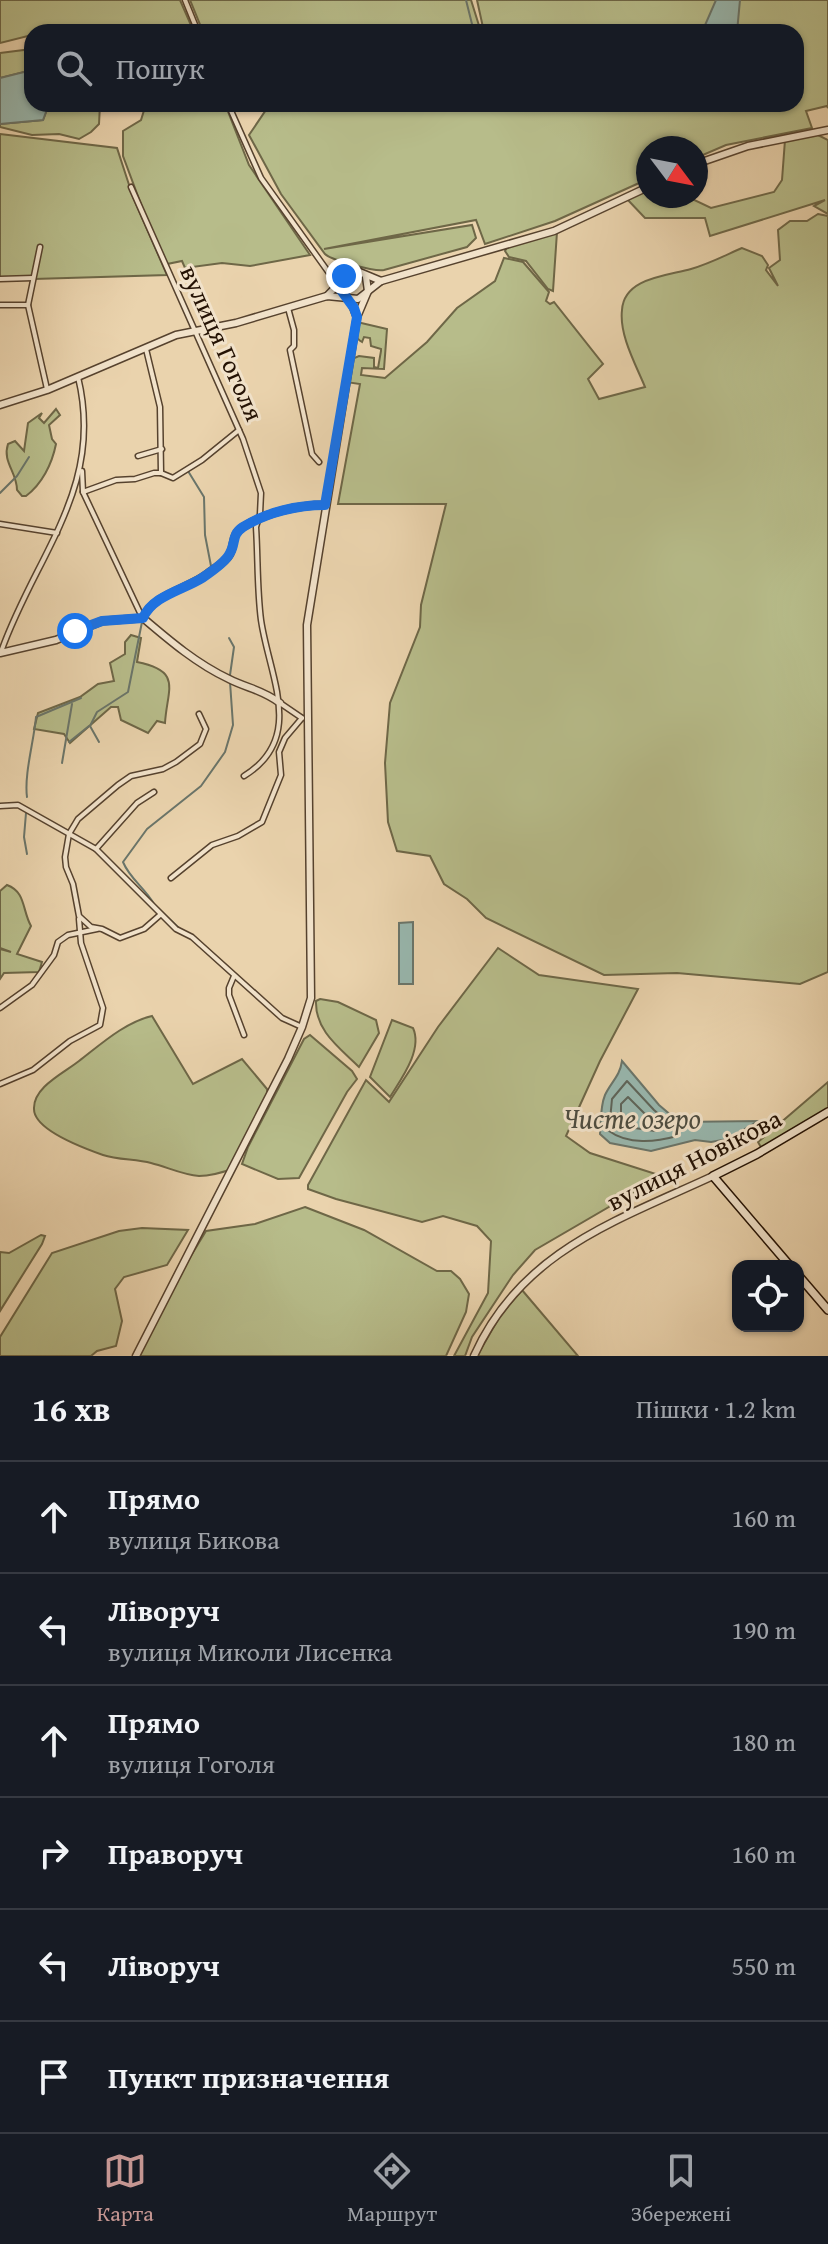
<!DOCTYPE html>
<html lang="uk">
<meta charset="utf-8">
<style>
:root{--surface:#171b24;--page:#242831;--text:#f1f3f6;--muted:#9ea1a6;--line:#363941;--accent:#c59692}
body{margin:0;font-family:"Gentium Book Plus",serif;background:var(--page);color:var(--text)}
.controls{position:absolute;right:24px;bottom:24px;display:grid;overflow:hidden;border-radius:16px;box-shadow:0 2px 6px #0004}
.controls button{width:72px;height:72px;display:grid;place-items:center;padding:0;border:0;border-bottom:2px solid var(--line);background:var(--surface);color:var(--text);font:40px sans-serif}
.compass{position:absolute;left:636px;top:136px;width:72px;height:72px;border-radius:50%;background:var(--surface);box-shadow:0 2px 6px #0004;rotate:122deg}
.stop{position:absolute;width:24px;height:24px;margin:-18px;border:6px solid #1a73e8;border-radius:50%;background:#fff}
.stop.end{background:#1a73e8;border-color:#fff;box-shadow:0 2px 8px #0008}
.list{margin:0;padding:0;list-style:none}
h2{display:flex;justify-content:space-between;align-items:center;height:104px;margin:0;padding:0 32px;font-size:34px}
h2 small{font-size:26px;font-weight:400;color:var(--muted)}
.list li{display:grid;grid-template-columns:52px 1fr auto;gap:24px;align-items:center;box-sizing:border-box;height:112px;padding:0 32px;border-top:2px solid var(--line)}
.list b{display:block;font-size:30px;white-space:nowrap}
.list p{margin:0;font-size:26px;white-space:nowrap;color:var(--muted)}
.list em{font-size:26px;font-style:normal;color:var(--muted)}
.icon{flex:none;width:44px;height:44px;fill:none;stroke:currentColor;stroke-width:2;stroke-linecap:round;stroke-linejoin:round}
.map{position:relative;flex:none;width:828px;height:1356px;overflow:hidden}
.search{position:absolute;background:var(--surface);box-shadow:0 2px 6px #0004;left:24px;right:24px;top:24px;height:88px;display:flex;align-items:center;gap:20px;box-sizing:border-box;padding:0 28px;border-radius:24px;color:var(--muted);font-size:30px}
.sheet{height:776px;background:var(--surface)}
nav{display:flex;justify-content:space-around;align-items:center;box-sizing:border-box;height:112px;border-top:2px solid var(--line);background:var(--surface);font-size:22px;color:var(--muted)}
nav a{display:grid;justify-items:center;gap:4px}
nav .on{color:var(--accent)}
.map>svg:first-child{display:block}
.green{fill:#b7bc8a;stroke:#6e6747;stroke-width:2}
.water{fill:#98b7ae;stroke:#6a756a;stroke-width:2}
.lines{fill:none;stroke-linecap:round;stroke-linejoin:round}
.shore{stroke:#5e6459;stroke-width:2}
.stream{stroke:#6a756a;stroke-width:2}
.minor-casing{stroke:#56422e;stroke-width:7}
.tertiary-casing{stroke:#56422e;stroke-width:9}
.secondary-casing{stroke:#241204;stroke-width:10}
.minor{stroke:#f1e2ca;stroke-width:4}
.tertiary{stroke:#f1e2ca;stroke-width:6}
.secondary{stroke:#f1e2ca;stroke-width:7}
.route{stroke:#1a73e8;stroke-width:10}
.labels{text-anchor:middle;stroke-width:6;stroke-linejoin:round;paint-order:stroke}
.street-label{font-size:26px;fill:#241204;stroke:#f1e2ca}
.water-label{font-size:28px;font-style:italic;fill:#4d4c40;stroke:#f1e2ca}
</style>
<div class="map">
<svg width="828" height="1356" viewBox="0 0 828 1356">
<rect width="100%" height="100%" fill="#ead3ad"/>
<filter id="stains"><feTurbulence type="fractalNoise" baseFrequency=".0025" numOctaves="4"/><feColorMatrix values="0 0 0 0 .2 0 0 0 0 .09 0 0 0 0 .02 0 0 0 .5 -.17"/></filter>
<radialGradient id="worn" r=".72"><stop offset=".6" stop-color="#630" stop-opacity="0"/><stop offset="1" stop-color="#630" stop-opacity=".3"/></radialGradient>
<g class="green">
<polygon points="0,0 180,0 194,32 32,32 32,35 0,43"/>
<polygon points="190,0 471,0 481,32 203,32"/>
<path d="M477,0H828V108L827,106L806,111L812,128L726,145L696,158V148H648V179L555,221L485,244L476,220L324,249L472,225L476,238L467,247L384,270C375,272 331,260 325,254L281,194L249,135L270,104H796V32H484Z"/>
<polygon points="32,49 32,70 0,78 0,53"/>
<polygon points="49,104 100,104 99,124 91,132 79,139 59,134 32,135 0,127 0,124 43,120"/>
<polygon points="146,104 225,104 249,165 310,255 250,266 222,263 185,268 182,261 167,264 148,223 123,156 123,131 141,120"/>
<polygon points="0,134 117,148 133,197 167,275 0,280"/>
<polygon points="816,134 828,140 828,214 814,206 825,200 710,236 705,218 645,218 627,199 648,190 648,196 686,196 711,208 774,192 782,180 785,140"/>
<path d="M818,214L828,216V972L800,984L677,973L604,975L486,918L467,899L444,884L430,856L397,851L388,822L385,763L390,703L420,627L421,605L446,504H338L360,384L346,382L352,359L359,356L374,358V367L378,368L381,351V349L371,346L370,338L364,337L362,342C353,337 356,330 357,322L387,329L384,369L362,368L361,375L385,378L427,342L457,308L495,281L504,258L523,262L549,292L546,301L550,304L554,302L603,364L588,379L599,399L645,387C636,365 619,335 622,310C624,278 666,276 691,269C709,264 726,255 742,248L762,256L768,265L766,270L778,286L769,268L780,260L778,230L790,221H807Z"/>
<polygon points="557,232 553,291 548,289 526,261 509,257 505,251 507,247"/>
<path d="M56,409L60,415L49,425L52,439L56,444C52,464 42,484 26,496H22L17,490C17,472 2,462 8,444L15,441L24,451L28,423L42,413L39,418L44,423Z"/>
<path d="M131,635L141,638L137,662C183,671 167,689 165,723L157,721L148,733L121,720L118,707H111L70,743L64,734L34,729L38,713L80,697L98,684L114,681L110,663L125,654V642Z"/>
<path d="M7,885C26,892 22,910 31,926L17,954L42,962L39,972L4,973L0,979V949L11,952L0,948V891Z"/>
<polygon points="498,948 539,975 638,989 600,1061 566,1136 590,1153 662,1176 535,1250 513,1275 472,1337 465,1356 454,1356 488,1293 491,1241 477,1226 443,1216 422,1222 336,1199 308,1189 308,1185 366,1080 389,1102 438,1027"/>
<path d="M320,999L338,1002L376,1020L379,1033L359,1067C340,1048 315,1031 316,1001Z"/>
<path d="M152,1016L193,1084L242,1059L267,1089L268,1101L235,1168C224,1172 211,1176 199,1176C183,1175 167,1167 151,1163C136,1159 118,1160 103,1155C86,1149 34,1130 34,1109C33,1087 64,1073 79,1061C100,1045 125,1022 152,1016Z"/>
<path d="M392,1020L413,1028C423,1050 401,1079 390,1097L370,1077Z"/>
<polygon points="310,1035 352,1071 357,1079 347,1092 299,1178 278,1179 242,1164 248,1147 304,1039"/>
<polygon points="828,1082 828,1109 762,1149 758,1142"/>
<polygon points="305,1207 364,1230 437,1271 451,1271 460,1279 469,1294 466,1312 446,1356 139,1356 178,1277 206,1231 255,1224"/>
<polygon points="142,1228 188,1230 167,1265 124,1277 115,1289 122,1321 116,1346 97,1351 91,1356 0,1356 0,1337 52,1253 119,1231"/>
<polygon points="41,1235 45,1236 42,1244 0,1311 0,1252 9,1253"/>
<polygon points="522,1290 578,1356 477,1356 500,1316"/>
</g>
<g class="water">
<polygon points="716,0 740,0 737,32 702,32"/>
<polygon points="32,70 32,104 49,104 43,120 0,124 0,78"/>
<polygon points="413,922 413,984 399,984 399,923"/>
<path d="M622,1061L659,1105L679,1122L758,1121L728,1139L711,1142L695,1140L651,1151L610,1143L600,1134C601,1122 600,1107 605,1095C611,1082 620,1076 622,1061Z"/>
</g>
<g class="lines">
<g class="shore">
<path d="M627,1081L654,1110L677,1130V1136C656,1142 628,1145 609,1131L612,1099Z"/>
<polygon points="628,1097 656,1125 655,1131 621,1126 621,1104"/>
</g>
<g class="stream">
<polyline points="466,0 474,32"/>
<polyline points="188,471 204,497 205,535 211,566"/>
<polyline points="0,493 17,476 29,457"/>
<polyline points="229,638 234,647 230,675"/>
<polyline points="69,742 89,726"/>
<polyline points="99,742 90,726 97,712 128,692 142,622"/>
<polyline points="62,763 72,704"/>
<path d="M27,797C24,774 34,741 36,717L81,698"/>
<polyline points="26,813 24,837 27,854"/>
<path d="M154,904C145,888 130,879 123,862L147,829L201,786L225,752L233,725L230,682"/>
<polyline points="158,908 180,929"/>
</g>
<g class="minor-casing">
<g id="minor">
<polyline points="185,0 198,32"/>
<polyline points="228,104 261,178 329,273 336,286"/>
<path d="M131,187L243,439L261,493L260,514L256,527C258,558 257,589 261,620C269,676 306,738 244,776"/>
<polyline points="40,247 28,305 47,389"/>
<polyline points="0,279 33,278"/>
<polyline points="0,305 28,305"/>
<polyline points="288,308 294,330 294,346 290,350 312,454 319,462"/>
<polyline points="146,349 160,407 161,473"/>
<polyline points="138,456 162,449"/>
<polyline points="82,471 83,492 142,617"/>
<polyline points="83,492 116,480 135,479 154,473 161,473 173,478 202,460 239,430"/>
<polyline points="0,524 57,533"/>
<path d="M1,652C35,555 105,488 78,377"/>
<polyline points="280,703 302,718"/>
<polyline points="0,806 18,805 96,849 176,929 192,937 282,1018 302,1027"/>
<polyline points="96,849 137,803 154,792"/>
<polyline points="171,878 212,845 238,836 262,822 281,775 279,752 285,738 302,718"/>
<polyline points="160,915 144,929 120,938 102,929 91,927 79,916 73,884 66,867 65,857 69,834 78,819 118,785 131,776 163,769 176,762 200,744 206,729 199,714"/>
<polyline points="234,976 229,988 229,995 244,1035"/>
<polyline points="0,1008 32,985 54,955 58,942 68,935 97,929"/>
<polyline points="0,1084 33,1070 70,1041 100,1025 103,1008 81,943 79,919"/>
</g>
</g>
<g class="tertiary-casing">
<g id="tertiary">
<polyline points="696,164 748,146 828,130"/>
<polyline points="341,280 341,290 351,302 356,315"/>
<polyline points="327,296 350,272 357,271 381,281"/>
<polyline points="0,405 47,390 176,335 236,323 327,296 358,299 381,281 554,231 648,187"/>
<path d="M143,618C153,594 188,589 207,574C215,568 226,562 230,554C235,543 231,535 243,527C267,512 298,505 325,505"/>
<path d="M0,653L56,640L102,621L143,618C170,641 197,664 229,679C249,689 261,689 280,703"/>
<polyline points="136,1356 288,1059 302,1027 311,998 307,625 357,317 368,291 366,277"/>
<path d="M474,1356C521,1251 616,1221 713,1176"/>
</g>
</g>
<g class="secondary-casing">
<g id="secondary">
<polyline points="790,1266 713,1176 757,1154 828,1112"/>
<polyline points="798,1275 828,1310"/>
</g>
</g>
<use href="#minor" class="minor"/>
<use href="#tertiary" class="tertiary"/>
<use href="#secondary" class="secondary"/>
</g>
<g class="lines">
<path class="route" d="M75,631L102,621L143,618C152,596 183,590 202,578C211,572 226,562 230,553C236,543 231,535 243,527C267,512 298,505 325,505L357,317L354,308L341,290L344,276"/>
</g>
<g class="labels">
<g class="street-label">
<text transform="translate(222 343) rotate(66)" y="9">вулиця Гоголя</text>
<text transform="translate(694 1160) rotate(-27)" y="9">вулиця Новікова</text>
</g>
<g class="water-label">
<text x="632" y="1128">Чисте озеро</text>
</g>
</g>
<rect width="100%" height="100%" filter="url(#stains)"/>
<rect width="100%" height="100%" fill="url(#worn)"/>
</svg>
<div class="controls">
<button><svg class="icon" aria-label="locate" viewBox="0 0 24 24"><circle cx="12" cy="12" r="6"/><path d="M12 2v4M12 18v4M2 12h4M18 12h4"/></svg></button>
</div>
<svg class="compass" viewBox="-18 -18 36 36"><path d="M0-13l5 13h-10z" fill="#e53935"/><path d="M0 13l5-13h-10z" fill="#9ea1a6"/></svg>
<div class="stop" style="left:75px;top:631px"></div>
<div class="stop end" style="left:344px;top:276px"></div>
<div class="search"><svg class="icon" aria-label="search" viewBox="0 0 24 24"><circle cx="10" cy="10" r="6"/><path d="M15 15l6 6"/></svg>Пошук</div>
</div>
<section class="sheet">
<h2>16 хв<small>Пішки · 1.2 km</small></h2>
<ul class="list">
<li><svg class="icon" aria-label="ahead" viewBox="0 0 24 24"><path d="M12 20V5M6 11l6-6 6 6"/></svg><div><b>Прямо</b><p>вулиця Бикова</p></div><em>160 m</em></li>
<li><svg class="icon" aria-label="left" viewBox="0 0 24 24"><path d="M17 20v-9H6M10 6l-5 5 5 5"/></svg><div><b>Ліворуч</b><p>вулиця Миколи Лисенка</p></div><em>190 m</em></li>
<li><svg class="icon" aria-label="ahead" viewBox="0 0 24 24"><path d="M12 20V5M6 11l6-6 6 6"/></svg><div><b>Прямо</b><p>вулиця Гоголя</p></div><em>180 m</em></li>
<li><svg class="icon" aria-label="right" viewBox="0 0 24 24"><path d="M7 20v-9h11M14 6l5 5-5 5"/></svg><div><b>Праворуч</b></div><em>160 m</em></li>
<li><svg class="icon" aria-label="left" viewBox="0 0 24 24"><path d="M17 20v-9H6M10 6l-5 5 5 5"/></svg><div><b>Ліворуч</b></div><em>550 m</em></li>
<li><svg class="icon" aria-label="arrive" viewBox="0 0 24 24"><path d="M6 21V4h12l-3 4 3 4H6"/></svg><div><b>Пункт призначення</b></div></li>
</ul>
</section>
<nav>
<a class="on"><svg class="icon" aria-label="map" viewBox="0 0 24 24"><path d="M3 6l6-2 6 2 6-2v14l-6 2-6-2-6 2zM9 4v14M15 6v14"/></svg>Карта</a>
<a><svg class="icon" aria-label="directions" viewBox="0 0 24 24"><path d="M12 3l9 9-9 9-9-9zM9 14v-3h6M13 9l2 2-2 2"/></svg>Маршрут</a>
<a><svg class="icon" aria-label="saved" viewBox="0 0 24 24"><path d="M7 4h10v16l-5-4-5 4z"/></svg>Збережені</a>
</nav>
